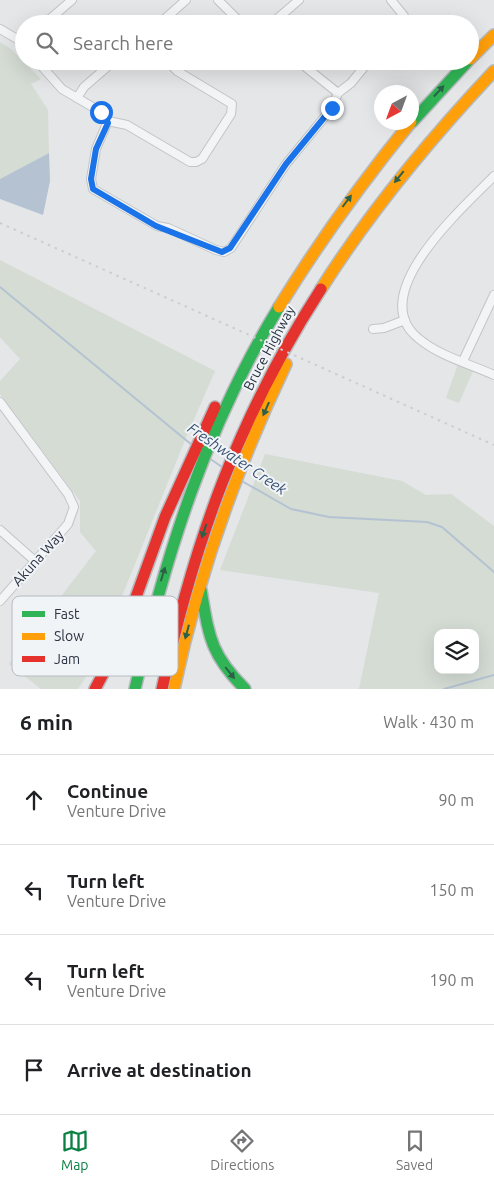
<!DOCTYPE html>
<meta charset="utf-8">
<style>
:root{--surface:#fff;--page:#f6f6f6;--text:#202124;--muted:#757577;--line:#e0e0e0;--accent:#0b8043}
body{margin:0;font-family:Ubuntu,sans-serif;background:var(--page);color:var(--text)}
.controls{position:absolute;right:15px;bottom:15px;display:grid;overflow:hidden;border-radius:10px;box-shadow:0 5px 20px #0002}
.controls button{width:45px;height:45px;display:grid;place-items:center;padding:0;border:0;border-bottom:1px solid var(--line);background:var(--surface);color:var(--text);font:25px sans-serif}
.compass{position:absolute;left:374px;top:85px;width:45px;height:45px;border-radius:50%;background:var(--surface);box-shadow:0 5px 20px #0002;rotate:221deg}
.stop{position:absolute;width:15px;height:15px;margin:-11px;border:4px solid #1a73e8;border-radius:50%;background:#fff}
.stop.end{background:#1a73e8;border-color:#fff;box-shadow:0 1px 5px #0008}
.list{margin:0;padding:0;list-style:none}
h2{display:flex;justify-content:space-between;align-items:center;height:65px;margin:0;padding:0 20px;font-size:21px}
h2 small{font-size:16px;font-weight:400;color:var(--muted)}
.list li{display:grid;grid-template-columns:32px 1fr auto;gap:15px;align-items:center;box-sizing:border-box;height:90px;padding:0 20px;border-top:1px solid var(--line)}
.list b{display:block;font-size:19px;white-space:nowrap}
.list p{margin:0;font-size:16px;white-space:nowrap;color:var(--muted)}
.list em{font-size:16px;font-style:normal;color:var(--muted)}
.icon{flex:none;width:28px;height:28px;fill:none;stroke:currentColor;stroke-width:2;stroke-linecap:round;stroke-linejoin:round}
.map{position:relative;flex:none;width:494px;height:689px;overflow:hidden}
.search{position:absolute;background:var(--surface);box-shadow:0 5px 20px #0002;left:15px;right:15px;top:15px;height:55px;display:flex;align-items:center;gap:12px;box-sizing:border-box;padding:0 18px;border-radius:28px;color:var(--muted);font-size:19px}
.sheet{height:425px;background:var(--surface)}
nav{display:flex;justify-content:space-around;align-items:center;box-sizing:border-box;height:70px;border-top:1px solid var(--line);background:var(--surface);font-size:14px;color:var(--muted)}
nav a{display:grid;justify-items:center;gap:2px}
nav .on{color:var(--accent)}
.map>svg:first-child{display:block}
.green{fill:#d4dcd4;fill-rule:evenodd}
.water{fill:#b4c2d2}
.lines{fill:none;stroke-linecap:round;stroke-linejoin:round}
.stream{stroke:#b4c2d2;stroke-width:2}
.street-casing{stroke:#c2c4c6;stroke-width:10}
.fast-casing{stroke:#b6b9bd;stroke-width:14}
.slow-casing{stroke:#b6b9bd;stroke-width:14}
.jam-casing{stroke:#b6b9bd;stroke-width:14}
.street{stroke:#f2f4f5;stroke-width:8}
.fast{stroke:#30b455;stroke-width:11}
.slow{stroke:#ff9f0a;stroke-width:11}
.jam{stroke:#e5322d;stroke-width:11}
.rail{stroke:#cccdd0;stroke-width:2;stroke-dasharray:2.5 5;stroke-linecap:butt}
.oneway{fill:#2d6048}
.route{stroke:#1a73e8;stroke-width:6}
.labels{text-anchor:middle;stroke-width:4;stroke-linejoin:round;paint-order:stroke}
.street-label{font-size:14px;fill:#2b3241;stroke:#f1f4f7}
.water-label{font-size:15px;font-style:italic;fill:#365073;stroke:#f1f4f7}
.key{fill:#f1f4f7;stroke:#b6bac0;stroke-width:1}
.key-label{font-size:14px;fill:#2b3241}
</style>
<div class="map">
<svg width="494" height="689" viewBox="0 0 494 689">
<rect width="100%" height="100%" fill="#e4e6e8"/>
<g class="green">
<polygon points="0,42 11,49 41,79 31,84 48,110 49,153 0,179"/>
<polygon points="0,260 215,371 185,440 95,663 78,689 41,689 9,664 96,551 80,532 80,501 0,394 0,381 20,359 0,337"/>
<polygon points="458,364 473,371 459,403 446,398"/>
<path d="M265,454L402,481L426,495L451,494L494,526V689H359L379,593L220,570ZM438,633H475V670H438Z"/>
</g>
<polygon class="water" points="49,153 50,181 43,215 0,199 0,179"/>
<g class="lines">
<g class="stream">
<polyline points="0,287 192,445"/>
<polyline points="209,458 222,467"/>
<polyline points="240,480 291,509 329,517 427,522 442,527 494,572"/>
<polyline points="444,689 494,675"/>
</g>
<g class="street-casing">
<g id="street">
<polyline points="218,0 242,24"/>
<polyline points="391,0 404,16 404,24"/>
<polyline points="44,24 72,0"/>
<polyline points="159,24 186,0"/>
<polyline points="271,24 299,0"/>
<polyline points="0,29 24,43"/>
<polyline points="37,61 62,89 101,112 108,121"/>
<polyline points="298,61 338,93"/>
<polyline points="77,98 84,87 114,61"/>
<polyline points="108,121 96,149 91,179 93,189 157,226 168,228 216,250 224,252 231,248 286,164 332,108 338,93 351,83 369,61"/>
<polyline points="108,121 127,125 190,162 196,162 202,159 231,114 232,104 177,71 167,61"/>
<path d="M494,176C464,207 364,294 418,338C439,356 470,364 494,375"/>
<polyline points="373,329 384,328 405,320"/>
<polyline points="463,361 494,295"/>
<polyline points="0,402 68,494 74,507 68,524 0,601"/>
<polyline points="0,530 35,561"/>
</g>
</g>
<g class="fast-casing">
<g id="fast">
<polyline points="412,122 468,61"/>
<path d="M201,590C209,636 210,654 245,689"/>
<path d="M135,689C165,556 207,424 279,307"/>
</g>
</g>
<g class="slow-casing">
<g id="slow">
<polyline points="470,59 494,35"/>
<path d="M321,289C371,210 430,139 494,71"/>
<path d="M279,307C319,242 363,181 411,122"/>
<path d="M174,689C198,575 236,469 286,364"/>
</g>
</g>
<g class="jam-casing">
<g id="jam">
<polyline points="95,689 119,644 165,517 215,407"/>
<path d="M162,689C194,542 239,416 321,289"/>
</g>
</g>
<use href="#street" class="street"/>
<use href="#fast" class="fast"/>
<use href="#slow" class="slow"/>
<use href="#jam" class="jam"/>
<polyline class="rail" points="0,223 494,445"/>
</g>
<defs><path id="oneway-solid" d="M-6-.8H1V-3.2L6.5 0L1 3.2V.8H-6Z" transform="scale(1.25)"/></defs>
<g class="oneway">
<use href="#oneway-solid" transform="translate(439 91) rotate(-47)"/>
<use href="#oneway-solid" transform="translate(399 177) rotate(129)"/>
<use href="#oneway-solid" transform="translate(347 201) rotate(-53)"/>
<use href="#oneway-solid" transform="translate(266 409) rotate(114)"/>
<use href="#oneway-solid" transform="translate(204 531) rotate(109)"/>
<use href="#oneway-solid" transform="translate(163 574) rotate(-73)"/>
<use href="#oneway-solid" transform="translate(187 632) rotate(105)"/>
<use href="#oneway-solid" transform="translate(230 673) rotate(51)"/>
</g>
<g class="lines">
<polyline class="route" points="101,112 106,118 108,123 96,149 91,179 93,189 156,226 222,252 230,248 286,164 332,108"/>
</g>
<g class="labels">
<g class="street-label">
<text transform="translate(269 348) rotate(-62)" y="5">Bruce Highway</text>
<text transform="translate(38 558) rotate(-48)" y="5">Akuna Way</text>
</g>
<g class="water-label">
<text transform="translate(237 459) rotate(34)" y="5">Freshwater Creek</text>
</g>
</g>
<rect x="12" y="596" width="166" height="80" rx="8" class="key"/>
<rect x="22" y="611" width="23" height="6" fill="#30b455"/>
<rect x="22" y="633" width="23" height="7" fill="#ff9f0a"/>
<rect x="22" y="656" width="23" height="6" fill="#e5322d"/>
<g class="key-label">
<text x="54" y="619">Fast</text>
<text x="54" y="641">Slow</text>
<text x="54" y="664">Jam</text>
</g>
</svg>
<div class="controls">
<button><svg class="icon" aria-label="layers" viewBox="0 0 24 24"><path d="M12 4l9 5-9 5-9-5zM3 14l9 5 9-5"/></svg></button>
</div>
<svg class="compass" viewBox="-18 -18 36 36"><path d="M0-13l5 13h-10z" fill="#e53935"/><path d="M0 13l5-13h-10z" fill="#757577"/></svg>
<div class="stop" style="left:101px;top:112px"></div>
<div class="stop end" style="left:332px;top:108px"></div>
<div class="search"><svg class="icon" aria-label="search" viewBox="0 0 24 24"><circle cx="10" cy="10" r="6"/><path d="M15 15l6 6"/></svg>Search here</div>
</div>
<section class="sheet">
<h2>6 min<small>Walk · 430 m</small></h2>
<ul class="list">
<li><svg class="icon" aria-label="ahead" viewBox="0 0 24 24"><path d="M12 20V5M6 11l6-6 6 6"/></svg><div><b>Continue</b><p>Venture Drive</p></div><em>90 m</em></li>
<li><svg class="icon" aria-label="left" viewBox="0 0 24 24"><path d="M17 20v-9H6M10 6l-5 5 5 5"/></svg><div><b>Turn left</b><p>Venture Drive</p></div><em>150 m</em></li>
<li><svg class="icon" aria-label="left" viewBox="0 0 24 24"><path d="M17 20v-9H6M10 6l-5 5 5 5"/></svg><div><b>Turn left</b><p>Venture Drive</p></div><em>190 m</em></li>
<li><svg class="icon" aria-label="arrive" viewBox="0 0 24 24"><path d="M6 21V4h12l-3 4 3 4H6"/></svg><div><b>Arrive at destination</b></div></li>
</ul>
</section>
<nav>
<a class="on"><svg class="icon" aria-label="map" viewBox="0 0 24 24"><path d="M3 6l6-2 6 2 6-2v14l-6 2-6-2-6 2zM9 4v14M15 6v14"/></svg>Map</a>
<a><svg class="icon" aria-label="directions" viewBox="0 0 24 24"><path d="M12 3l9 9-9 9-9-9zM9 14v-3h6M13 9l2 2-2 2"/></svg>Directions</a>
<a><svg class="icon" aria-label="saved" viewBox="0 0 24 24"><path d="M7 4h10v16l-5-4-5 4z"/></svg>Saved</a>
</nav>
